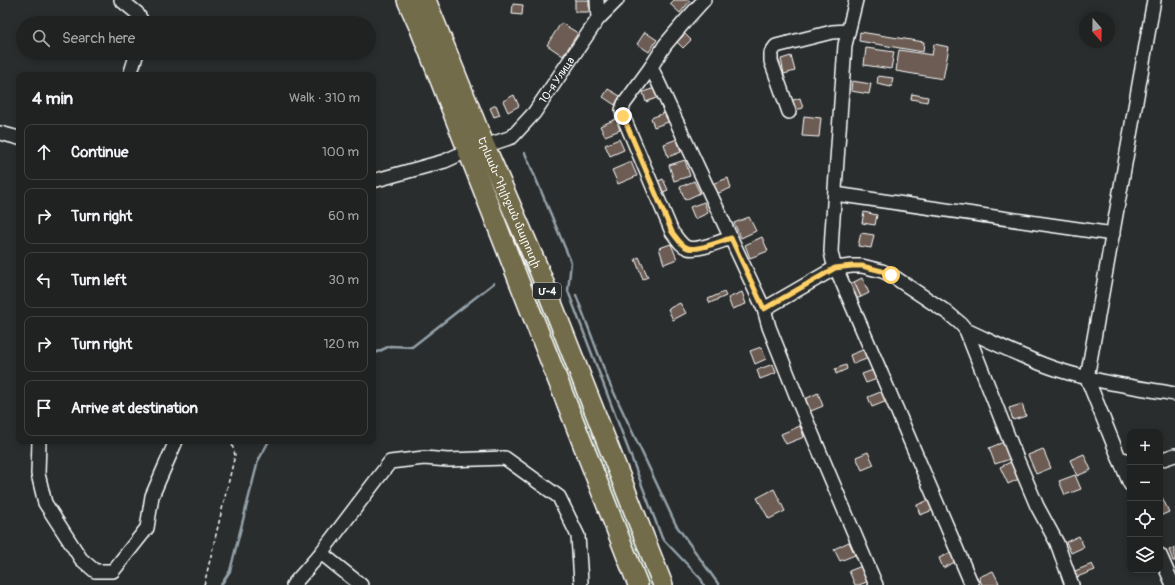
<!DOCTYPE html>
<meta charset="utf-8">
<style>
:root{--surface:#202222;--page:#2d2f2f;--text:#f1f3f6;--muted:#a2a4a5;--line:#3d3f40}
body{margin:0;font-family:Pangolin,"Noto Sans Armenian",sans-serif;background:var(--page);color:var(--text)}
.controls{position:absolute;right:12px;bottom:12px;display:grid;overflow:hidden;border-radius:8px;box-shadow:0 2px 6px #0003}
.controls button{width:36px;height:36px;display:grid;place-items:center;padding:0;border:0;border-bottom:1px solid var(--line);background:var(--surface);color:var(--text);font:20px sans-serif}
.compass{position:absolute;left:1079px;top:12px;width:36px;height:36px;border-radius:50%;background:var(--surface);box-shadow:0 2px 6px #0003;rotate:160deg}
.stop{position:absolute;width:12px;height:12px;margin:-9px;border:3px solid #ffd166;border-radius:50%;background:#fff}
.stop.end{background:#ffd166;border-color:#fff;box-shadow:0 1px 4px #0008}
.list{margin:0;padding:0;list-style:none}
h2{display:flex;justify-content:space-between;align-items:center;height:52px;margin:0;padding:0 16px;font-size:17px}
h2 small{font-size:13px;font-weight:400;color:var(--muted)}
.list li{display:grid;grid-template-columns:26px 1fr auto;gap:12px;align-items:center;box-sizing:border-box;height:56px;margin:0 8px 8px;padding:0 8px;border:1px solid var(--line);border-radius:8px}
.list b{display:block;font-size:15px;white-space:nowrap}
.list em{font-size:13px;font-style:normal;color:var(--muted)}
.icon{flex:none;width:22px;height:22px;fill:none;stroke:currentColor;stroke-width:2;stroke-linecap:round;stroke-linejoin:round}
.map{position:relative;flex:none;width:1175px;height:585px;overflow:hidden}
.search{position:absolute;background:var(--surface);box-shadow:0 2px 6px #0003;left:16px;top:16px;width:360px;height:44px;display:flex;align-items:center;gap:10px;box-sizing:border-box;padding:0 14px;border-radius:22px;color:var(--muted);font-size:15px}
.panel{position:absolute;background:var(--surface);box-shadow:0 2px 6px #0003;left:16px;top:72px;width:360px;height:372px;border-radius:8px}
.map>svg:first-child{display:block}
.grass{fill:url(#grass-tufts);stroke:#acb6ab}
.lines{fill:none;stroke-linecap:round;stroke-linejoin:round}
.stream{stroke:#93a1a9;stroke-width:2.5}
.building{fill:#6c5c53;stroke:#fff}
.minor-casing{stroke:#fff;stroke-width:16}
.highway-casing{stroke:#fff;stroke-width:22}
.path{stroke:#fff;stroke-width:1.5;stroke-dasharray:4 3;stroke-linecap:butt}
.minor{stroke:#2a2d2e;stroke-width:13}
.highway{stroke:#736c4b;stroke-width:19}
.route{stroke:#ffd166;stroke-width:5}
.labels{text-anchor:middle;stroke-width:3.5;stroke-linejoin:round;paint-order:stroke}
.shield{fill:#2a2d2e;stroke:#bfc0c0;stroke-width:1}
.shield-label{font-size:10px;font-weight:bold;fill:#fff}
.street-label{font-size:11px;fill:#fff;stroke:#2a2d2e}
</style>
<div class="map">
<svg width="1175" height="585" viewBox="0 0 1175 585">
<defs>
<pattern id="grass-tufts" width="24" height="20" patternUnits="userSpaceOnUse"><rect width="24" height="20" fill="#596d57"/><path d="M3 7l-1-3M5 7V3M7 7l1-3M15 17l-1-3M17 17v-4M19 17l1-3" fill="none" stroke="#728370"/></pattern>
</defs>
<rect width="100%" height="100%" fill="#2a2d2e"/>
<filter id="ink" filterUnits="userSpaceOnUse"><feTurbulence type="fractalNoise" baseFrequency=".025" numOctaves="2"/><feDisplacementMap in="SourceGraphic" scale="8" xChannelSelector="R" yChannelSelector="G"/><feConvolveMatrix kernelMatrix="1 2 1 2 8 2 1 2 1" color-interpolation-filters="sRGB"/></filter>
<g filter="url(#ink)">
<polygon class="grass" points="418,0 525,258 653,585 645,585"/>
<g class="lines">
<g class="stream">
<polyline points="525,153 571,262 568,291 662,538 701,579 704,585"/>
<polyline points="576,295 609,382 676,525 719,585"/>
<polyline points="373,354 390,346 412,347 494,283"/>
<polyline points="221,585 230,571 258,461 269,441"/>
</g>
</g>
<g class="building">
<rect x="575" y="0" width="14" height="12"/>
<polygon points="674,0 689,0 690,1 680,13 670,4"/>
<polygon points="513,4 523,5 522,15 512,14"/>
<polygon points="561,23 578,33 563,56 547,45"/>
<polygon points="645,32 657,40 649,52 637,44"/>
<polygon points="860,32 924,42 923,52 859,41"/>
<polygon points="685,34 691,40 683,48 677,42"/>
<polygon points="934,44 949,47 943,79 896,71 899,50 932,55"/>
<polygon points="866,48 894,52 891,69 864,65"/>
<polygon points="791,56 795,71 784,74 781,59"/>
<polygon points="878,76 893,78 891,87 877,84"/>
<polygon points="852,81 871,84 869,94 851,91"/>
<polygon points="655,88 659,97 646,102 643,92"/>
<polygon points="608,89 620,96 615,105 603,97"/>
<polygon points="912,94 928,97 927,102 911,99"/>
<polygon points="514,95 519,106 508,112 503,101"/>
<polygon points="800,98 803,108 792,111 790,101"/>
<polygon points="496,105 500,115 494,117 490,108"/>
<polygon points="667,112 671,121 654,127 651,118"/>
<polygon points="804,116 821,118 819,137 802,136"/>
<polygon points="616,119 620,130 605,136 600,126"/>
<polygon points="619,139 624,150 610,156 605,145"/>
<polygon points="677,139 681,152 668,157 664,144"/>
<polygon points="685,160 690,176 674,181 669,165"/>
<polygon points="631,162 637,176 618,184 612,170"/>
<polygon points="728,178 731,188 716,194 712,184"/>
<polygon points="663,179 668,190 661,193 656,182"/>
<polygon points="694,181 700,193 685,200 680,187"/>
<polygon points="704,202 708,213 695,219 690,207"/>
<polygon points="864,212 877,215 875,225 862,223"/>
<polygon points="749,217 756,231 741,238 734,223"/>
<polygon points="861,233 874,235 871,248 858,246"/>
<polygon points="762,237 768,251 750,258 745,245"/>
<polygon points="671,244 677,259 664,264 659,248"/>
<polygon points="639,257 648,277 643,279 635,259"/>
<polygon points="862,278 869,293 861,297 854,282"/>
<polygon points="854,282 861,297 856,299 850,284"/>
<polygon points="724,292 726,296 710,303 708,299"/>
<polygon points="742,292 746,304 732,309 728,298"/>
<polygon points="680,303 686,313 673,320 668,309"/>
<polygon points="761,347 766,359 755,364 750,351"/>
<polygon points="865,349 869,358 853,364 850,355"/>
<polygon points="773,364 776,373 760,379 757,370"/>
<polygon points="846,365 847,369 836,374 835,369"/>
<polygon points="873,370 877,379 866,383 862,374"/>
<polygon points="883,391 887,401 872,407 868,397"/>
<polygon points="818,393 823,406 811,411 805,399"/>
<polygon points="1022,404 1026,416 1013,420 1009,408"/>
<polygon points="800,426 804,437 786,444 781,434"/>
<polygon points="1006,441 1013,458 995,464 989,448"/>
<polygon points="1043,449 1051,468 1036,474 1028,455"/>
<polygon points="868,452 874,465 862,470 856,457"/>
<polygon points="1084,454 1091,470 1077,476 1070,460"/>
<polygon points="1013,461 1021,478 1008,484 1000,467"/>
<polygon points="1075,475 1081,489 1065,495 1059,481"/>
<polygon points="774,489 785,511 769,519 757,498"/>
<polygon points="1160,495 1161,495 1169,512 1160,516"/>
<polygon points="929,500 933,510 920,515 917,505"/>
<polygon points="1079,536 1084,547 1071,553 1066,542"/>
<polygon points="849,542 855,555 840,561 834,549"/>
<polygon points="1175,547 1175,561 1173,561 1169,550"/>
<polygon points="953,552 957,561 943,568 939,558"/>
<polygon points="1092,564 1095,570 1077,577 1075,571"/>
<polygon points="862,566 869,581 859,585 855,585 849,571"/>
<polygon points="993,571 999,583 994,585 982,585 979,577"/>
</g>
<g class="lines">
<g class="minor-casing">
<g id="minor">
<polyline points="121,0 137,13 143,23"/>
<polyline points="597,0 598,19"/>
<path d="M704,0L686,20L665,45L651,67L624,104L622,110L623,116L672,232C677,238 681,246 688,248C698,251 721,241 731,238"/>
<polyline points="856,0 845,45 832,232 831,252 833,261 972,585"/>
<polyline points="651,67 764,309 769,327 802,410 876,585"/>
<polyline points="130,75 137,53"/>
<polyline points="789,112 771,61 771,53 776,46 832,32 848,31"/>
<polyline points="0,133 19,138"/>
<path id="s1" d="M485,146L512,137L534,113L598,19L617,0"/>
<polyline points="373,181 445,161 467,151"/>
<polyline points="835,194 1113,234"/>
<path d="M764,309L835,268L852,266H862L882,271L891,275L948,313L961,324L966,330C997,344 1027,360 1059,370C1096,382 1136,387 1175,394"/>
<polyline points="966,330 1015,454 1037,506 1057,543 1072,585"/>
<polyline points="39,441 38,474 45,503 81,559 95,571 113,571 147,528 152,496 176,441"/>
<polyline points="1119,458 1130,484"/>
<polyline points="1160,460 1175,455"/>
<polyline points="1130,461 1119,458 1087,378 1154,0"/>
<polyline points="321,553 361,585"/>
<polyline points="1160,555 1173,585"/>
<polyline points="293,585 321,553 390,462 424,458 448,460 505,458 559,497 578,536 581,582"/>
</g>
</g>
<g class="highway-casing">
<g id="highway">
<polyline points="407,0 420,29 638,585"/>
<path id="s2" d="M426,0L485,146L539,270L663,585"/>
</g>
</g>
<polyline class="path" points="204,585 235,455 231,441"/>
<use href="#minor" class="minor"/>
<use href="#highway" class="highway"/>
</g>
</g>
<g class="lines" filter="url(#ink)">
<path class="route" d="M623,116L672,232C677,238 681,246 688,248C698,251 721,241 731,238L764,309L835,268L852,266H862L882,271L891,275"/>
</g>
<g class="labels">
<rect class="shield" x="533" y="283" width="28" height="16" rx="3"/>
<g class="shield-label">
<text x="547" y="295">Մ-4</text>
</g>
<g class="street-label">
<text dy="4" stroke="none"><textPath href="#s1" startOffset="101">10-я Улица</textPath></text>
<text dy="4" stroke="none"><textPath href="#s2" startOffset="219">Երևան-Դիլիջան մայրուղի</textPath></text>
</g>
</g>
</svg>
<div class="controls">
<button>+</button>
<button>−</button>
<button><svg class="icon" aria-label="locate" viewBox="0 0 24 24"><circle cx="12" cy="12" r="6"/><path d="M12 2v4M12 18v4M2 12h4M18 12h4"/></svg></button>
<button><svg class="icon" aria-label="layers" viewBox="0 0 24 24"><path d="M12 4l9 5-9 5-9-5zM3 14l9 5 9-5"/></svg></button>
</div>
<svg class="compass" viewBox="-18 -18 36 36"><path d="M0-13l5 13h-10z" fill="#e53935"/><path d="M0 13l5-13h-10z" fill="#a2a4a5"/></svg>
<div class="stop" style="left:891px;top:275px"></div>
<div class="stop end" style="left:623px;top:116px"></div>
<div class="search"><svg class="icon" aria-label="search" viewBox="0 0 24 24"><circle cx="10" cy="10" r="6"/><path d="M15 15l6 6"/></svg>Search here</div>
<section class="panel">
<h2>4 min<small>Walk · 310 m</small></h2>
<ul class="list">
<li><svg class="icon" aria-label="ahead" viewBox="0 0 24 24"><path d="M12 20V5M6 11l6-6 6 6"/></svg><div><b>Continue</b></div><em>100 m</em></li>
<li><svg class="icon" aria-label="right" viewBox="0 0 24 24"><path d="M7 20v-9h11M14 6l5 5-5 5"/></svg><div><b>Turn right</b></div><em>60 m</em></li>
<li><svg class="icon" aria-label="left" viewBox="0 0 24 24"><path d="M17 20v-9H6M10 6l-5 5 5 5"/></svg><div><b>Turn left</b></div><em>30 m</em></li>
<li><svg class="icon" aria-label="right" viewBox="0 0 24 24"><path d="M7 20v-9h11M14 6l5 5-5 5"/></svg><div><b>Turn right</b></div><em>120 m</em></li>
<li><svg class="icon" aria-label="arrive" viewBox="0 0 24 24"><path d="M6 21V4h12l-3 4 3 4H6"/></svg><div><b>Arrive at destination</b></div></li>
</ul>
</section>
</div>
